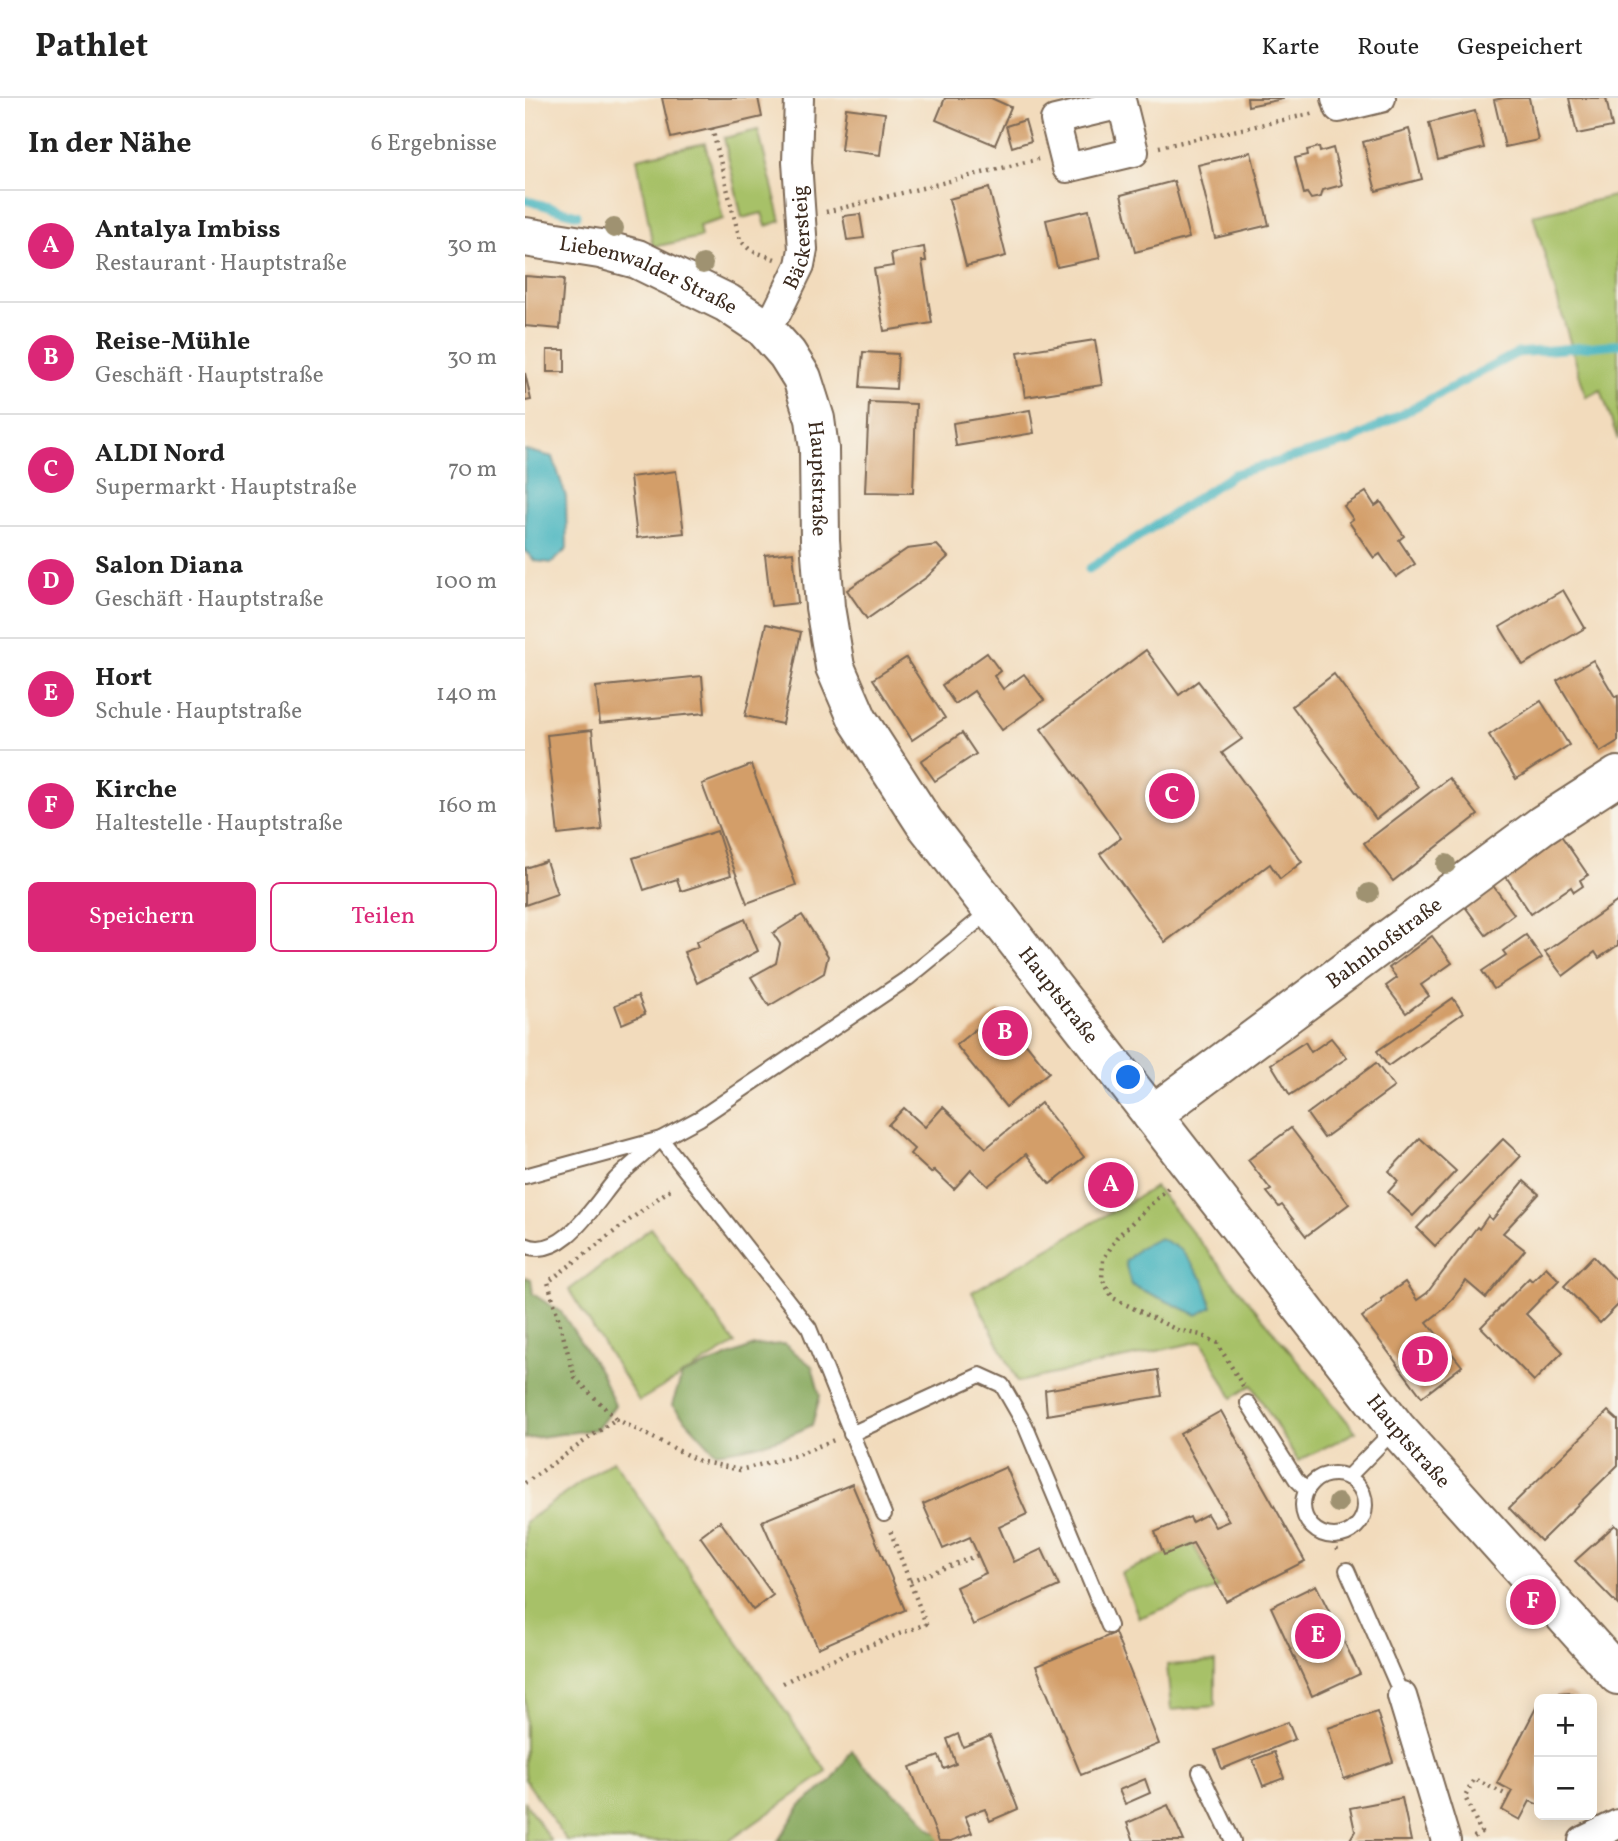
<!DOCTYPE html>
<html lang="de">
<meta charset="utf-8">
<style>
:root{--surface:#fff;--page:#f6f6f6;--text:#222;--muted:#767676;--line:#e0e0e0;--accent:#db2777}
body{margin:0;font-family:Vollkorn,serif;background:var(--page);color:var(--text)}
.controls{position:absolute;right:21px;bottom:21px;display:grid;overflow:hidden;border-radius:10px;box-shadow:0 4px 18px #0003}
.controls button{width:63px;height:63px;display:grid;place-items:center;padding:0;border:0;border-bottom:2px solid var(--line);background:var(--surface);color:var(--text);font:35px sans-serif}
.you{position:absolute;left:604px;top:980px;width:24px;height:24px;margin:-18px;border:5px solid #fff;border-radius:50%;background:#1a73e8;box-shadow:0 0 0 10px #1a73e833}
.badge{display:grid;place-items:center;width:46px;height:46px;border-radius:50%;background:var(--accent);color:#fff;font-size:23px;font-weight:700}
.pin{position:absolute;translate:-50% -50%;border:4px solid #fff;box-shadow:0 2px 7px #0006}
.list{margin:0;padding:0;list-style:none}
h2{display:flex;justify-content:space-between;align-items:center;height:91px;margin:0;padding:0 28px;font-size:30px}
h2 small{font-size:23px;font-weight:400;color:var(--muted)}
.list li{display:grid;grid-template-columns:46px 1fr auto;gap:21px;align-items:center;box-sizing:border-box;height:112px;padding:0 28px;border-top:2px solid var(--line)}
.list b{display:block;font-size:26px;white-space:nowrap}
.list p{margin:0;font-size:23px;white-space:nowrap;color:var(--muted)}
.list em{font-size:23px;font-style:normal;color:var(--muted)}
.actions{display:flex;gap:14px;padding:21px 28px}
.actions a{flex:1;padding:16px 0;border:2px solid var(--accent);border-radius:10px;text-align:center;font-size:24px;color:var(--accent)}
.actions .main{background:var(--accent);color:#fff}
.map{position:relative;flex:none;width:1093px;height:1743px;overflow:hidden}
header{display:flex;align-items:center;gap:42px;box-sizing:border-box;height:98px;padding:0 35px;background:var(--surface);border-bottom:2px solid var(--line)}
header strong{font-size:33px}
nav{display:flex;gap:38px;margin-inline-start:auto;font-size:24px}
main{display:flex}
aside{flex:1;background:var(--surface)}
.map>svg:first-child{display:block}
.green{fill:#a7c167;stroke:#717642;stroke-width:2}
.forest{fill:#85a75c;stroke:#60683d;stroke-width:2}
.water{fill:#47b5c0;stroke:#41706f;stroke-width:2}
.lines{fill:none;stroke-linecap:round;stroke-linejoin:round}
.stream{stroke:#47b5c0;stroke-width:9}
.building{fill:#d39e69}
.service-casing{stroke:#7b6855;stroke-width:18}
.minor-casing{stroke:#7b6855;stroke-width:32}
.secondary-casing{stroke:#7b6855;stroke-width:42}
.path{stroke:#7b6855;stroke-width:4.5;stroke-dasharray:2 5;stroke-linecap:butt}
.service{stroke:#fff;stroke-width:14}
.minor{stroke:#fff;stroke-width:28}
.secondary{stroke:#fff;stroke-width:38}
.tree{fill:#9f9271}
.labels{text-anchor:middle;stroke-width:5;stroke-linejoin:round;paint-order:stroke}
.street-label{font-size:21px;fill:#3b2a1e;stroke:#f7f3e8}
</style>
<header>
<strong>Pathlet</strong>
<nav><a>Karte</a><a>Route</a><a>Gespeichert</a></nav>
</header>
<main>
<aside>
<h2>In der Nähe<small>6 Ergebnisse</small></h2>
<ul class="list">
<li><span class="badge">A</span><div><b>Antalya Imbiss</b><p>Restaurant · Hauptstraße</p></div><em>30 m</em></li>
<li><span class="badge">B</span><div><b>Reise-Mühle</b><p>Geschäft · Hauptstraße</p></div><em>30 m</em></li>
<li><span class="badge">C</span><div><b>ALDI Nord</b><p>Supermarkt · Hauptstraße</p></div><em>70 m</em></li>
<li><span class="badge">D</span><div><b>Salon Diana</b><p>Geschäft · Hauptstraße</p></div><em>100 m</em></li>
<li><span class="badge">E</span><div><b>Hort</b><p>Schule · Hauptstraße</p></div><em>140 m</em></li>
<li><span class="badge">F</span><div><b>Kirche</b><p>Haltestelle · Hauptstraße</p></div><em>160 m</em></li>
</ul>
<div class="actions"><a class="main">Speichern</a><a>Teilen</a></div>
</aside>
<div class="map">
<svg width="1093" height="1743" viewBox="0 0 1093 1743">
<rect width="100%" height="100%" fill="#f7f3e8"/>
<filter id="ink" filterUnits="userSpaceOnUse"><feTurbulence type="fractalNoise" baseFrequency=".0143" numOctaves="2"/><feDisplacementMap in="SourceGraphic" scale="14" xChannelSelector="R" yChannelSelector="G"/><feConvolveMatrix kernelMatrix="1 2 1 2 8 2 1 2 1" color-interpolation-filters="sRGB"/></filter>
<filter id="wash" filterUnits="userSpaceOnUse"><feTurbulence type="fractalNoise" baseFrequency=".00686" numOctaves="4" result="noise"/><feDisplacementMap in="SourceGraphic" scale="28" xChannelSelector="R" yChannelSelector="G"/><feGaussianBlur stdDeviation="1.57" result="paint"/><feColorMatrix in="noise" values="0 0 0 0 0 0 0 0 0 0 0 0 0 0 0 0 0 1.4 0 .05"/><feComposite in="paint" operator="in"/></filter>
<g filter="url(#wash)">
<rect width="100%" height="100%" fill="#f2dbbc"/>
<g class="green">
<polygon points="233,32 256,123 241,128 237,115 217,120 199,40"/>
<polygon points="180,45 198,121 174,128 176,139 128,149 112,60"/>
<polygon points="1093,97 1093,342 1076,292 1061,299 1008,117"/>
<polygon points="630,1089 831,1334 773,1363 727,1287 707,1300 677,1243 493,1284 447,1194"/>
<polygon points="126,1130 210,1246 114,1303 44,1192"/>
<polygon points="88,1362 302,1674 204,1743 42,1743 0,1681 0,1424"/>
<polygon points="667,1445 693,1490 614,1520 596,1475"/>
<polygon points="690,1564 690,1608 646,1612 642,1567"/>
<polygon points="0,1704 26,1743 0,1743"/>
</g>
<g class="forest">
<polygon points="0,1179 6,1181 8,1196 37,1215 75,1274 90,1307 72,1331 0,1341"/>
<path d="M259,1246L287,1268L295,1298L287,1327C255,1343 225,1350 190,1354L147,1307L157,1277L229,1248Z"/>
<polygon points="327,1652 336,1665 368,1694 388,1708 404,1730 423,1743 253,1743 276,1707 306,1684"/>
</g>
<g class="water">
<polygon points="0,352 28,359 41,399 42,451 27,465 10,463 0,453"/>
<polygon points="635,1140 656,1152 679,1183 687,1209 672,1217 606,1187 600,1164 615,1149"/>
</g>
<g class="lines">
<g class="stream">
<polyline points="0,102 52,117"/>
<polyline points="564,471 709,376 826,343 992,255 1093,246"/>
</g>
</g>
<g id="blocks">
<g class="building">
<polygon points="137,0 233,0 237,19 146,40"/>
<polygon points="420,0 466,0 486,9 470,47 411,22"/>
<polygon points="722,0 758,0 758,1 723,8"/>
<polygon points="979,0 1004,0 1013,42 980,49 969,2"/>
<polygon points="1044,0 1081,0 1087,29 1052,36"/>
<polygon points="321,10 360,15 355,57 316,52"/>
<polygon points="950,13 959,50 913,62 904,25"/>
<polygon points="500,22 506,43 487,49 481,28"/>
<polygon points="884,31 897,81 851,93 838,44"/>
<polygon points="794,49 795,54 808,50 817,87 798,92 796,99 786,101 782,95 779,96 770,60 783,57 782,52"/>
<polygon points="726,54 744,127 690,140 673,67"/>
<polygon points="649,83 664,140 610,154 596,97"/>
<polygon points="464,90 481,158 441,168 424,101"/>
<polygon points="564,112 575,160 532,169 521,122"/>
<polygon points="335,116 339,140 322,142 318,118"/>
<polygon points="399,149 401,163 397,163 407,225 359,233 349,171 368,168 366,155"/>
<polygon points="0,178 39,181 35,231 0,228"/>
<polygon points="570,242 577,287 500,299 493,254"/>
<rect x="22" y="252" width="18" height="22"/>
<polygon points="338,254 373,256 371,291 335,289"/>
<polygon points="0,275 6,302 0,303"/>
<polygon points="344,304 391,306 388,395 340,394"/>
<polygon points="505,312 509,335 431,348 428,325"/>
<polygon points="151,373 159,435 112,440 105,379"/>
<polygon points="841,394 850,408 856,404 879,438 874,442 890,466 871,479 855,456 849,460 824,424 828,421 819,408"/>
<polygon points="412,447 423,459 402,479 342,521 322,492 382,451"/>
<polygon points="268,454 273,505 246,508 240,457"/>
<polygon points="1038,492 1060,530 998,567 975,529"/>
<polygon points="241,526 276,534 257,626 220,618"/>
<polygon points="621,552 654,597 673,583 717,641 697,655 777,764 755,781 745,766 640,844 575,756 596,740 516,631"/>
<polygon points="462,555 475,573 469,578 478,591 499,576 519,602 477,632 449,593 430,606 417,587"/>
<polygon points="381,560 420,620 387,642 348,581"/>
<polygon points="1068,562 1090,599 1093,598 1093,643 1075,654 1032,583"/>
<polygon points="809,576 893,689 851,721 767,608"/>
<polygon points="177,578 180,615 75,625 71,589"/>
<polygon points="1016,603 1044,647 991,681 964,637"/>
<polygon points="67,632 77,732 33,737 22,637"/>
<polygon points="437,635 451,656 410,683 396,663"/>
<polygon points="226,667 271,787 222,805 177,686"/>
<polygon points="924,680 953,717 868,783 839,745"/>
<polygon points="192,733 206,777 156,793 152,781 119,792 108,760"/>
<polygon points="1035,736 1063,777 1055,782 1058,788 1049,794 1046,789 1006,816 978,774"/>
<polygon points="21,763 32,796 0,807 0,770"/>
<polygon points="966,785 989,816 961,837 938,806"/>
<polygon points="1093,803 1093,847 1074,860 1070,854 1038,878 1020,854"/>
<polygon points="277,817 303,858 299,875 244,908 226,879 251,865 255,846 248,835"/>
<polygon points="220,821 233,853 172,885 159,854 173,849 171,844"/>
<polygon points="1001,837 1017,860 969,891 957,873 981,857 978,853"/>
<polygon points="907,838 927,865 896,887 904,898 881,915 861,888 872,880 864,870"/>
<polygon points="113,898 120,916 97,926 90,907"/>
<polygon points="928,900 938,915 863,968 852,953"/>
<polygon points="474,912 524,974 481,1009 431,947"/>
<polygon points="806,940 822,960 765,997 746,966 780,944 786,954"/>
<polygon points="851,965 869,989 799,1040 782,1016"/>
<polygon points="516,1005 559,1059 525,1086 501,1056 463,1088 446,1072 429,1091 409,1072 406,1075 385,1056 389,1051 363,1027 379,1010 400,1029 418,1009 461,1050"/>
<polygon points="766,1030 824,1106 781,1138 757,1107 754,1109 742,1094 746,1092 723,1062"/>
<polygon points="895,1040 931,1073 888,1118 863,1094 873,1083 864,1073"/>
<polygon points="978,1041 996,1058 910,1148 892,1130"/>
<polygon points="585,1066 605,1084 586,1107 565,1088"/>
<polygon points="999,1083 1014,1096 978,1135 1000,1152 961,1200 941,1183 920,1210 902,1224 937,1268 897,1299 837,1219 857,1204 856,1201 880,1184 892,1202 902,1195 952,1129 954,1131 963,1118 967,1122"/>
<polygon points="1068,1158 1093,1184 1093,1207 1075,1225 1039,1188"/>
<polygon points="1021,1169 1034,1182 1001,1216 1038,1254 1009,1283 956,1229 1004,1180 1007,1183"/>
<polygon points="633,1272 637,1298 522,1317 520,1292"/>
<polygon points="696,1313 780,1463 701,1503 668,1445 639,1457 630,1434 665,1419 667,1424 682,1416 690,1429 704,1423 655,1336"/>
<polygon points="1083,1313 1093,1322 1093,1367 1016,1443 984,1410"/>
<polygon points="481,1369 502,1416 474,1429 489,1464 517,1451 534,1488 448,1527 431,1489 461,1475 445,1439 418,1451 398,1406"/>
<polygon points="327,1386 380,1512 293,1550 237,1423"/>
<polygon points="195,1423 248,1497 228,1512 175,1438"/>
<polygon points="1090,1427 1093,1430 1093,1507 1050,1463"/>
<polygon points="791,1487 835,1576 787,1598 746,1509"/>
<polygon points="590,1535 634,1646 556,1677 511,1568"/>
<polygon points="1044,1594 1054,1601 1028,1601 1034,1595"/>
<polygon points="1014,1604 1014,1707 1005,1703 995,1722 977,1712 987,1693 972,1685"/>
<polygon points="852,1614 868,1664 819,1681 803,1630"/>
<polygon points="763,1624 770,1641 697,1671 690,1652"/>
<polygon points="433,1636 438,1649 465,1638 493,1711 465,1723 460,1711 440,1718 447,1735 426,1743 414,1743 385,1669 414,1658 419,1671 431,1666 422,1641"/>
<polygon points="749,1654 759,1680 738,1688 728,1662"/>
<polygon points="620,1681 625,1695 600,1706 594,1692"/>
<polygon points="877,1700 886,1743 824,1743 830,1733 825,1710"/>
<polygon points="643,1707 659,1743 609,1743 602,1725"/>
</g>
</g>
</g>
<g filter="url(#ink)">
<use href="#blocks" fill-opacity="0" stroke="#7b6855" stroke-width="2"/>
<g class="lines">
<g class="service-casing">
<g id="service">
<polyline points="136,1041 284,1230 359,1416"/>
<polyline points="0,1078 136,1041 175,1020 383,880 465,813"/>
<path d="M0,1147C37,1164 71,1104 91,1081C104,1068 119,1057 132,1044"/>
<polyline points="723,1305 771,1381 782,1392"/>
<polyline points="326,1336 455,1277 477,1287 500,1327 584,1528"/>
<circle cx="809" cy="1407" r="31"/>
<polyline points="823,1379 870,1331"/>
<polyline points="822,1472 877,1598"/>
<polyline points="675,1674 708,1743"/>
</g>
</g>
<g class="minor-casing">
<g id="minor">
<polyline points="595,0 597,6 609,54 542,70 530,22 597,6"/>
<polyline points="811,0 814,10 856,0"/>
<path id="s1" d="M238,229L252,214L275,167L278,151L272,64L274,0"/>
<polyline points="877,1598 921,1743"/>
<polyline points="1058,1743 1093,1726"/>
</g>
</g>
<g class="secondary-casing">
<g id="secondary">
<path id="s2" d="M0,139L75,151L112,161L202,205L238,229L262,256L277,280L290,321L294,351L295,442L300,509L310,569L333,622L399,724L871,1330L1093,1577"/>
<path id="s3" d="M627,1017L1017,727L1093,678"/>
</g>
</g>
<g class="path">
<polyline points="187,30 215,142 225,152 250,161"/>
<polyline points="634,49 790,15"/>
<polyline points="301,114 513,61"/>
<polyline points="643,1090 592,1139 578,1162 577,1181 588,1200 652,1232 676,1237 692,1245 718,1288"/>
<polyline points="91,1321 174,1363 215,1372 268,1358 309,1342"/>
<polyline points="0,1385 91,1321 50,1280 23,1184 148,1089"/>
<polyline points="805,1438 814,1456"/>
<polyline points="385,1483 453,1457"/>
<polyline points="258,1585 297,1565 401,1526 365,1432"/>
<polyline points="949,1739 956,1734 940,1699 949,1681 984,1698"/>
</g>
<use href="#service" class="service"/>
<use href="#minor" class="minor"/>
<use href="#secondary" class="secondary"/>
</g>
<g class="tree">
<circle cx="89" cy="130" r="10"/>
<circle cx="178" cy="166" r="10"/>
<circle cx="921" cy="766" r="10"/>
<circle cx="844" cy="795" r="10"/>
<circle cx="813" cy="1405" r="10"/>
</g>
</g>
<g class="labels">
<g class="street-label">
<text dy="7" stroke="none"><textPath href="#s1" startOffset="100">Bäckersteig</textPath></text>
<text dy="7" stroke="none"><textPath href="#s2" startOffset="130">Liebenwalder Straße</textPath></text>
<text dy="7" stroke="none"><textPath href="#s2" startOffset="425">Hauptstraße</textPath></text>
<text dy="7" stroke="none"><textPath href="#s3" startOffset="289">Bahnhofstraße</textPath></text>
<text dy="7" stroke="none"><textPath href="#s2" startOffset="1013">Hauptstraße</textPath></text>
<text dy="7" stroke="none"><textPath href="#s2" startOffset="1580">Hauptstraße</textPath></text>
</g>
</g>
</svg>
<div class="controls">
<button>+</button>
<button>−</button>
</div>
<div class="you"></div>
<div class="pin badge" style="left:586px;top:1087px">A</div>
<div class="pin badge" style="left:480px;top:935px">B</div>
<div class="pin badge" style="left:647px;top:698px">C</div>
<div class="pin badge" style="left:900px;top:1261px">D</div>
<div class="pin badge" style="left:793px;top:1538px">E</div>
<div class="pin badge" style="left:1008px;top:1504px">F</div>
</div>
</main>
